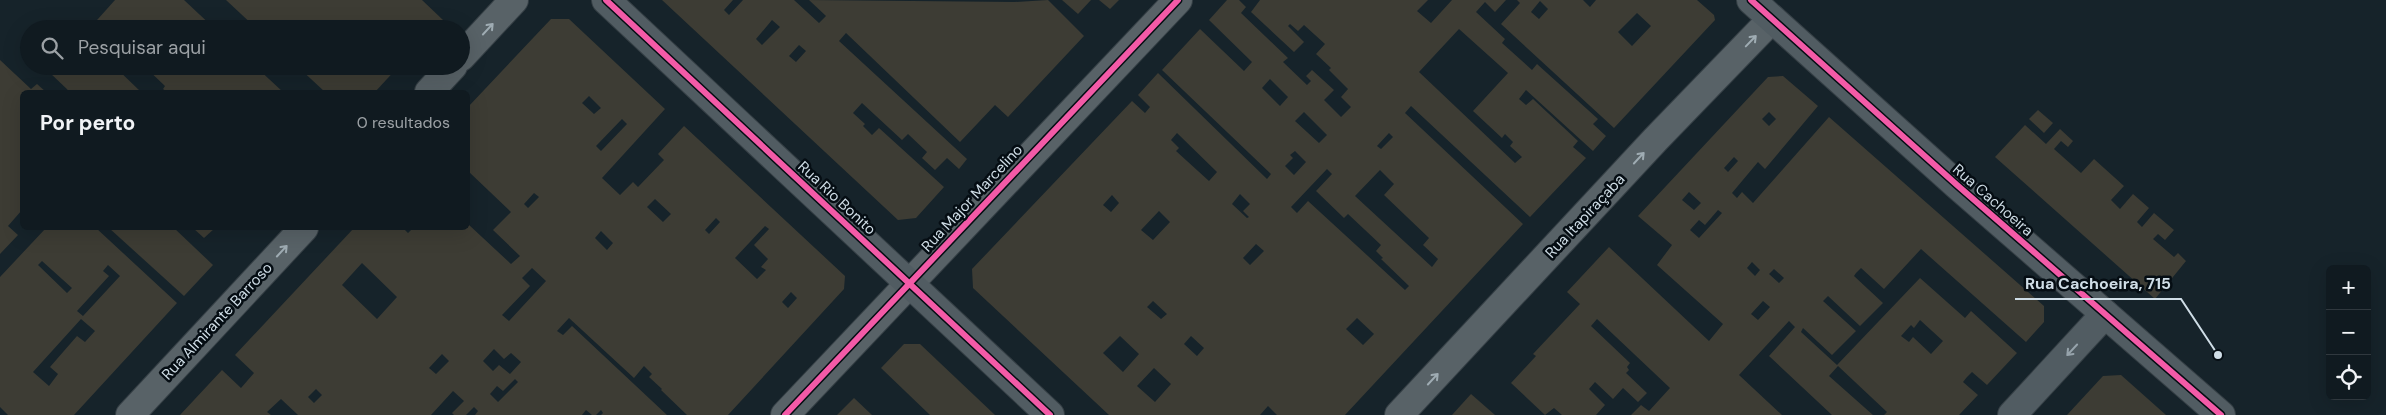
<!DOCTYPE html>
<html lang="pt">
<meta charset="utf-8">
<style>
:root{--surface:#101a20;--page:#192329;--text:#f1f3f6;--muted:#9ca1a5;--line:#30383e}
body{margin:0;font-family:"DM Sans",sans-serif;background:var(--page);color:var(--text)}
.controls{position:absolute;right:15px;bottom:15px;display:grid;overflow:hidden;border-radius:8px;box-shadow:0 5px 20px #0002}
.controls button{width:45px;height:45px;display:grid;place-items:center;padding:0;border:0;border-bottom:1px solid var(--line);background:var(--surface);color:var(--text);font:25px sans-serif}
.list{margin:0;padding:0;list-style:none}
h2{display:flex;justify-content:space-between;align-items:center;height:65px;margin:0;padding:0 20px;font-size:21px}
h2 small{font-size:16px;font-weight:400;color:var(--muted)}
.icon{flex:none;width:28px;height:28px;fill:none;stroke:currentColor;stroke-width:2;stroke-linecap:round;stroke-linejoin:round}
.map{position:relative;flex:none;width:2386px;height:415px;overflow:hidden}
.search{position:absolute;background:var(--surface);box-shadow:0 5px 20px #0002;left:20px;top:20px;width:450px;height:55px;display:flex;align-items:center;gap:12px;box-sizing:border-box;padding:0 18px;border-radius:28px;color:var(--muted);font-size:19px}
.panel{position:absolute;background:var(--surface);box-shadow:0 5px 20px #0002;left:20px;top:90px;width:450px;height:140px;border-radius:8px}
.map>svg:first-child{display:block}
.building{fill:#3d3c34;fill-rule:evenodd}
.lines{fill:none;stroke-linecap:round;stroke-linejoin:round}
.street-casing{stroke:#353f45;stroke-width:30}
.secondary-casing{stroke:#353f45;stroke-width:30}
.street{stroke:#586267;stroke-width:28}
.secondary{stroke:#515c62;stroke-width:28}
.cycleway-casing{stroke:#050d13;stroke-width:9}
.cycleway{stroke:#f35aa7;stroke-width:6}
.oneway{stroke:#9facb3}
.oneway2{stroke:#96a3ab}
.labels{text-anchor:middle;stroke-width:5;stroke-linejoin:round;paint-order:stroke}
.street-label{font-size:15px;fill:#cfdde6;stroke:#050d13}
.leader{fill:none;stroke:#cfdde6;stroke-width:2}
.callout-dot{fill:#cfdde6;stroke:#050d13;stroke-width:2}
.callout-label{font-size:16px;text-anchor:middle;font-weight:bold;fill:#cfdde6;stroke:#050d13;stroke-width:5;stroke-linejoin:round;paint-order:stroke}
</style>
<div class="map">
<svg width="2386" height="415" viewBox="0 0 2386 415">
<rect width="100%" height="100%" fill="#16232a"/>
<g class="building">
<polygon points="115,0 184,0 215,29 89,29"/>
<polygon points="226,0 422,0 443,20 435,29 257,29"/>
<path d="M662,0H733L724,10L729,15L743,0H794L819,23L826,16L809,0L1014,2L1048,0L1084,36L1008,117L995,105L960,142L846,33L839,41L967,159L959,169L947,158L935,170L922,158L927,152L908,134L902,140L862,103L853,113L865,124L863,126L872,135L879,128L944,187L916,218L898,220ZM772,20L780,27L762,45L756,39ZM799,45L806,51L796,62L789,56Z"/>
<polygon points="1062,0 1091,0 1078,14"/>
<polygon points="1099,0 1119,0 1110,9"/>
<path d="M1227,0H1239L1246,7L1241,13L1288,58L1283,62L1307,85L1311,81L1306,76L1312,70L1334,90L1324,100L1341,117L1351,107L1341,97L1348,89L1329,70L1331,68L1316,54L1325,44L1304,25L1298,31L1290,24L1288,26L1304,42L1294,52L1251,12L1260,0H1428L1417,11L1431,23L1452,0H1506L1495,12L1485,2L1476,12L1505,39L1502,43L1532,70L1537,64L1598,119L1593,124L1606,136L1593,151L1526,90L1519,99L1526,105L1533,99L1578,141L1573,147L1586,158L1530,217L1411,106L1405,113L1523,224L1345,415H1277L1268,406L1260,415H1109L973,288L972,269L1132,101L1145,113L1150,107L1138,95L1158,73L1267,179L1271,174L1162,70L1200,29L1244,71L1252,62L1209,20ZM1459,29L1508,73L1473,111L1502,138L1505,134L1513,142L1510,146L1522,157L1515,163L1419,72ZM1270,79L1288,97L1280,106L1262,88ZM1304,112L1327,135L1319,143L1295,121ZM1177,133L1217,172L1209,181L1176,151L1179,148L1171,140ZM1389,133L1393,137L1381,149L1377,146ZM1295,151L1306,162L1294,175L1285,166L1293,158L1290,155ZM1327,169L1332,174L1316,191L1344,218L1348,214L1381,245L1376,251L1383,258L1381,259L1409,286L1405,290L1308,201L1297,213L1291,207ZM1380,170L1394,184L1384,195L1429,238L1423,245L1438,259L1432,267L1355,196ZM1240,194L1250,204L1243,211L1249,217L1247,218L1232,204ZM1112,195L1119,203L1111,212L1103,205ZM1159,211L1170,222L1153,240L1141,230ZM1256,244L1264,251L1250,265L1243,258ZM1153,301L1167,314L1161,319L1147,307ZM1357,318L1374,334L1363,345L1346,329ZM1120,336L1139,354L1123,372L1103,353ZM1191,336L1204,348L1197,356L1184,344ZM1154,368L1171,384L1155,402L1137,386Z"/>
<path d="M1517,0H1583L1590,7L1596,0H1697L1714,15L1715,20L1614,128L1501,24L1520,3ZM1540,1L1548,9L1539,19L1531,12ZM1637,13L1651,26L1632,46L1618,32Z"/>
<path d="M551,19H569L665,109L602,178L620,195L633,182L638,187L664,160L658,154L684,126L845,276L844,289L728,415H687L661,390L662,389L649,377L652,374L644,366L634,378L569,318L557,331L563,335L572,326L667,415H601L603,413L601,410L596,415H592L586,410L582,415H475L478,411L474,407L466,415H454L452,413L464,401L453,391L431,415H298L281,399L267,412L271,415H180L222,370L241,388L254,373L235,355L354,228H403L408,233L413,228H468V224L511,264L520,256L493,230L511,212L468,171V107ZM589,96L601,108L594,114L582,103ZM622,119L627,124L601,151L596,146ZM534,193L539,197L528,208L524,204ZM655,199L671,214L663,222L647,207ZM716,218L720,222L709,234L705,230ZM765,226L769,229L754,245L768,259L761,267L766,270L757,279L735,258ZM601,231L613,243L607,250L595,238ZM362,263L397,297L377,319L342,285ZM532,268L546,281L509,321L502,315L530,286L522,278ZM791,292L797,298L788,308L782,302ZM494,349L504,359L511,353L521,362L510,374L499,365L493,371L483,361ZM442,354L449,361L436,374L429,368ZM515,379L518,382L498,402L490,394L497,386L503,391ZM316,389L322,395L314,403L308,397Z"/>
<polygon points="0,60 31,89 37,84 46,92 22,92 22,210 8,226 18,235 0,254"/>
<polygon points="53,66 114,66 141,92 70,92 48,71"/>
<polygon points="144,66 255,66 283,92 167,92 163,89 165,86"/>
<polygon points="297,66 399,66 375,92 325,92"/>
<path d="M1783,76L1818,106L1765,169L1758,162L1732,193L1737,198L1742,192L1753,203L1829,117L2044,306V322L2026,342L1921,249L1884,289L1861,268L1856,273L1854,276L1883,303L1860,326L1828,296L1823,301L1856,331L1832,355L1803,328L1801,332L1837,365L1920,278L1965,318L1971,311L2017,353L1987,385L1972,372L1967,377L1963,382L1978,395L1959,415H1884L1887,412L1838,366L1829,376L1873,415H1832L1769,356L1795,327L1789,321L1739,375L1782,415H1631L1641,405L1649,411L1670,388L1597,319L1591,326L1630,363L1627,367L1629,370L1626,373L1647,393L1638,402L1623,388L1613,399L1595,382L1589,389L1605,405L1596,415H1562L1554,408L1545,415L1511,383L1536,356L1533,354L1580,304L1567,292L1609,247L1709,341L1723,324L1657,265L1672,245L1638,216L1768,77ZM1769,112L1776,119L1769,126L1762,119ZM1734,157L1738,161L1728,172L1724,168ZM1689,192L1701,203L1694,210L1682,200ZM1718,210L1722,213L1699,238L1690,230L1699,220L1705,225ZM1752,262L1760,270L1755,276L1747,268ZM1774,269L1784,278L1779,283L1769,274ZM1763,301L1770,307L1758,320L1751,314ZM1920,320L1943,341L1931,354L1913,337L1909,342L1901,336L1911,325L1914,328Z"/>
<polygon points="2038,110 2053,123 2044,133 2029,119"/>
<polygon points="2025,125 2046,144 2060,129 2073,141 2068,147 2061,141 2054,149 2081,173 2094,159 2124,186 2111,200 2120,209 2133,194 2149,208 2137,222 2142,227 2154,213 2174,230 2165,240 2158,234 2153,239 2174,257 2178,253 2186,261 2155,299 1995,157"/>
<path d="M46,228H96L177,303L74,415H8L0,407V277ZM42,261L72,288L67,293L38,265ZM108,265L120,276L83,316L77,311L109,276L103,271ZM81,319L95,331L85,342L77,336L50,367L58,374L49,386L33,372Z"/>
<polygon points="109,228 174,228 213,265 184,296"/>
<polygon points="193,228 215,228 204,238"/>
<polygon points="904,344 920,344 995,415 930,415 881,368"/>
<polygon points="2121,375 2166,415 2067,415 2103,376"/>
<polygon points="1471,394 1495,415 1452,415"/>
<polygon points="854,398 872,415 837,415"/>
</g>
<g class="lines">
<g class="street-casing">
<g id="street">
<polyline points="461,57 514,0"/>
<polyline points="429,92 453,66"/>
<polyline points="130,415 304,228"/>
<polyline points="785,415 1178,0"/>
<polyline points="1399,415 1655,140 1772,19"/>
</g>
</g>
<g class="secondary-casing">
<g id="secondary">
<polyline points="606,0 1050,415"/>
<polyline points="1751,0 1957,185 2221,415"/>
<polyline points="2012,415 2105,314"/>
</g>
</g>
<use href="#street" class="street"/>
<use href="#secondary" class="secondary"/>
<g class="cycleway-casing">
<g id="cycleway">
<polyline points="606,0 1050,415"/>
<polyline points="1751,0 1957,185 2221,415"/>
<polyline points="785,415 1178,0"/>
</g>
</g>
<use href="#cycleway" class="cycleway"/>
</g>
<defs><path id="oneway-shaft" d="M-6 0H5M1.5-3L5.5 0L1.5 3" fill="none" stroke-width="1.6" stroke-linecap="round" stroke-linejoin="round" transform="scale(1.25)"/></defs>
<g class="oneway">
<use href="#oneway-shaft" transform="translate(488 29) rotate(-47)"/>
<use href="#oneway-shaft" transform="translate(1751 41) rotate(-46)"/>
<use href="#oneway-shaft" transform="translate(1639 158) rotate(-47)"/>
<use href="#oneway-shaft" transform="translate(282 251) rotate(-47)"/>
<use href="#oneway-shaft" transform="translate(1433 379) rotate(-47)"/>
</g>
<use class="oneway2" href="#oneway-shaft" transform="translate(2072 350) rotate(133)"/>
<g class="labels">
<g class="street-label">
<text transform="translate(837 198) rotate(43)" y="5">Rua Rio Bonito</text>
<text transform="translate(972 198) rotate(-47)" y="5">Rua Major Marcelino</text>
<text transform="translate(1993 200) rotate(41)" y="5">Rua Cachoeira</text>
<text transform="translate(1585 216) rotate(-47)" y="5">Rua Itapiraçaba</text>
<text transform="translate(217 321) rotate(-47)" y="5">Rua Almirante Barroso</text>
</g>
</g>
<path class="leader" d="M2218 355L2181 299H2015"/>
<circle class="callout-dot" cx="2218" cy="355" r="5"/>
<g class="callout-label">
<text x="2098" y="289">Rua Cachoeira, 715</text>
</g>
</svg>
<div class="controls">
<button>+</button>
<button>−</button>
<button><svg class="icon" aria-label="locate" viewBox="0 0 24 24"><circle cx="12" cy="12" r="6"/><path d="M12 2v4M12 18v4M2 12h4M18 12h4"/></svg></button>
</div>
<div class="search"><svg class="icon" aria-label="search" viewBox="0 0 24 24"><circle cx="10" cy="10" r="6"/><path d="M15 15l6 6"/></svg>Pesquisar aqui</div>
<section class="panel">
<h2>Por perto<small>0 resultados</small></h2>
<ul class="list">
</ul>
</section>
</div>
